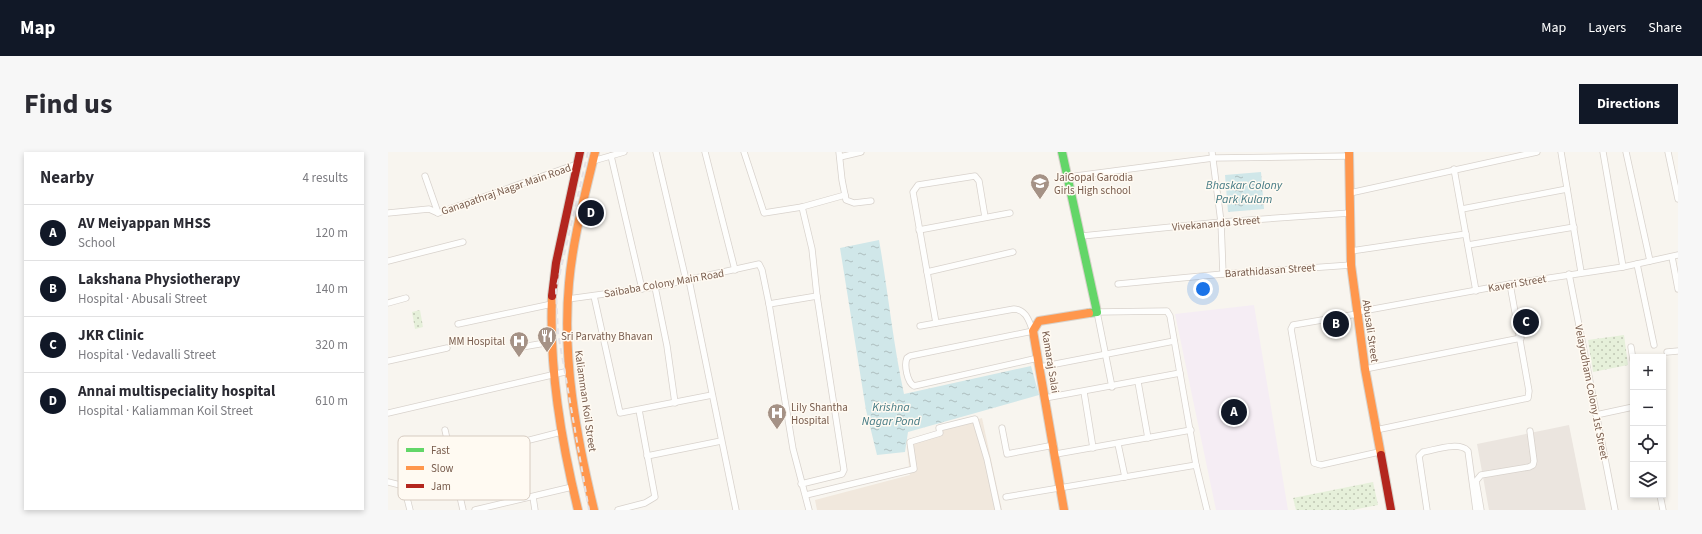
<!DOCTYPE html>
<meta charset="utf-8">
<style>
:root{--surface:#fff;--page:#f7f7f7;--text:#2b2b33;--muted:#7c7c81;--line:#e1e1e2;--accent:#111827}
body{margin:0;font-family:"Source Sans 3",sans-serif;background:var(--page);color:var(--text)}
.controls{position:absolute;right:12px;bottom:12px;display:grid;overflow:hidden;border-radius:0px;box-shadow:0 2px 6px #0003}
.controls button{width:36px;height:36px;display:grid;place-items:center;padding:0;border:0;border-bottom:1px solid var(--line);background:var(--surface);color:var(--text);font:20px sans-serif}
.you{position:absolute;left:815px;top:137px;width:14px;height:14px;margin:-10px;border:3px solid #fff;border-radius:50%;background:#1a73e8;box-shadow:0 0 0 6px #1a73e833}
.badge{display:grid;place-items:center;width:26px;height:26px;border-radius:50%;background:var(--accent);color:#fff;font-size:13px;font-weight:700}
.pin{position:absolute;translate:-50% -50%;border:2px solid #fff;box-shadow:0 1px 4px #0006}
.list{margin:0;padding:0;list-style:none}
h2{display:flex;justify-content:space-between;align-items:center;height:52px;margin:0;padding:0 16px;font-size:17px}
h2 small{font-size:13px;font-weight:400;color:var(--muted)}
.list li{display:grid;grid-template-columns:26px 1fr auto;gap:12px;align-items:center;box-sizing:border-box;height:56px;padding:0 16px;border-top:1px solid var(--line)}
.list b{display:block;font-size:15px;white-space:nowrap}
.list p{margin:0;font-size:13px;white-space:nowrap;color:var(--muted)}
.list em{font-size:13px;font-style:normal;color:var(--muted)}
.icon{flex:none;width:22px;height:22px;fill:none;stroke:currentColor;stroke-width:2;stroke-linecap:round;stroke-linejoin:round}
.map{position:relative;flex:none;width:1290px;height:358px;overflow:hidden;border-radius:0px}
header{display:flex;align-items:center;gap:24px;box-sizing:border-box;height:56px;padding:0 20px;background:var(--accent);color:#fff}
header strong{font-size:19px}
nav{display:flex;gap:22px;margin-inline-start:auto;font-size:14px}
.intro{display:flex;align-items:center;justify-content:space-between;box-sizing:border-box;height:96px;padding:0 24px}
h1{margin:0;font-size:28px}
.button{padding:10px 18px;border-radius:0px;background:var(--accent);color:#fff;font-size:14px;font-weight:700}
main{display:flex;gap:24px;padding:0 24px}
aside{flex:1;background:var(--surface);border-radius:0px;box-shadow:0 2px 6px #0003}
.map>svg:first-child{display:block}
.residential{fill:#f1e8dd}
.industrial{fill:#ebe5df}
.education{fill:#f5edf4}
.grass{fill:url(#grass-dots)}
.water{fill:url(#water-ripples)}
.lines{fill:none;stroke-linecap:round;stroke-linejoin:round}
.street-casing{stroke:#d8d2cc;stroke-width:7}
.fast-casing{stroke:#d8d2cb;stroke-width:10}
.slow-casing{stroke:#d8d2cb;stroke-width:10}
.jam-casing{stroke:#d8d2cb;stroke-width:10}
.street{stroke:#fefefd;stroke-width:5.5}
.fast{stroke:#63d668;stroke-width:8}
.slow{stroke:#ff974d;stroke-width:8}
.jam{stroke:#b3261e;stroke-width:8}
.rail{stroke:#e6e3e6;stroke-width:2;stroke-dasharray:6 4;stroke-linecap:butt}
.labels{text-anchor:middle;stroke-width:3;stroke-linejoin:round;paint-order:stroke}
.poi-label{font-size:11px;fill:#785c4d;stroke:#fffaf2;text-anchor:start}
.street-label{font-size:11px;fill:#785c4d;stroke:#fffaf2}
.water-label{font-size:12px;font-style:italic;fill:#437983;stroke:#fffaf2}
.key{fill:#fffaf2;stroke:#d6cbc0;stroke-width:1}
.key-label{font-size:11px;fill:#785c4d}
</style>
<header>
<strong>Map</strong>
<nav><a>Map</a><a>Layers</a><a>Share</a></nav>
</header>
<div class="intro"><h1>Find us</h1><a class="button">Directions</a></div>
<main>
<aside>
<h2>Nearby<small>4 results</small></h2>
<ul class="list">
<li><span class="badge">A</span><div><b>AV Meiyappan MHSS</b><p>School</p></div><em>120 m</em></li>
<li><span class="badge">B</span><div><b>Lakshana Physiotherapy</b><p>Hospital · Abusali Street</p></div><em>140 m</em></li>
<li><span class="badge">C</span><div><b>JKR Clinic</b><p>Hospital · Vedavalli Street</p></div><em>320 m</em></li>
<li><span class="badge">D</span><div><b>Annai multispeciality hospital</b><p>Hospital · Kaliamman Koil Street</p></div><em>610 m</em></li>
</ul>
</aside>
<div class="map">
<svg width="1290" height="358" viewBox="0 0 1290 358">
<defs>
<pattern id="grass-dots" width="8" height="8" patternUnits="userSpaceOnUse"><rect width="8" height="8" fill="#e6f0da"/><path d="M2 2h.1M6 6h.1" fill="none" stroke="#bfc6b3" stroke-width="1.8" stroke-linecap="round"/></pattern>
<pattern id="water-ripples" width="26" height="14" patternUnits="userSpaceOnUse"><rect width="26" height="14" fill="#d0e7e9"/><path d="M2 4q2-2 4 0t4 0M15 11q2-2 4 0t4 0" fill="none" stroke="#aebebf"/></pattern>
</defs>
<rect width="100%" height="100%" fill="#f8f5ef"/>
<polygon class="residential" points="594,266 614,358 429,358 427,348 522,323 518,288"/>
<polygon class="industrial" points="1181,273 1198,358 1101,358 1089,292"/>
<polygon class="education" points="866,153 900,358 828,358 787,162"/>
<g class="grass">
<polygon points="32,158 35,175 27,177 24,160"/>
<polygon points="1236,183 1240,213 1205,220 1200,188"/>
<polygon points="985,330 990,353 964,358 908,358 905,346"/>
</g>
<g class="water">
<polygon points="873,20 876,57 840,60 837,23"/>
<path d="M491,88C500,139 505,191 516,242L643,214L651,243L520,280L517,300L489,303L478,258L452,96Z"/>
</g>
<g class="lines">
<g class="street-casing">
<g id="street">
<polyline points="268,0 298,128"/>
<polyline points="317,0 347,118"/>
<polyline points="356,0 376,61 414,55 457,43"/>
<polyline points="451,0 454,28 458,48 466,51 483,49"/>
<polyline points="824,0 833,70 835,122"/>
<polyline points="1173,0 1193,120"/>
<polyline points="1215,0 1235,115"/>
<polyline points="1238,0 1262,109"/>
<polyline points="1280,0 1290,47"/>
<polyline points="223,4 254,137"/>
<polyline points="452,5 473,0"/>
<polyline points="205,9 236,0"/>
<polyline points="1066,17 1088,139"/>
<polyline points="37,24 50,61"/>
<polyline points="680,25 825,6 961,4"/>
<polyline points="962,41 1149,0"/>
<polyline points="1074,57 1179,37"/>
<polyline points="0,61 41,57 50,61 189,12"/>
<polyline points="531,78 622,61"/>
<polyline points="694,84 833,70 962,61"/>
<polyline points="1080,93 1186,75"/>
<polyline points="963,99 1078,82"/>
<polyline points="1284,105 1290,137"/>
<polyline points="0,109 75,90"/>
<polyline points="1249,112 1266,193"/>
<polyline points="539,120 625,100"/>
<polyline points="1181,122 1227,358"/>
<polyline points="301,128 348,358"/>
<polyline points="730,132 835,122 963,113"/>
<polyline points="267,135 279,194 287,251"/>
<polyline points="206,144 232,261 324,243"/>
<polyline points="180,147 267,135 371,112 374,118 381,152 405,297 421,358"/>
<polyline points="0,151 18,146"/>
<polyline points="381,152 429,144"/>
<polyline points="969,160 1122,132 1235,115 1290,103"/>
<polyline points="969,162 905,173 903,177 926,311 933,313 991,300"/>
<polyline points="548,171 525,40 530,33 587,24 591,29 597,65"/>
<polyline points="70,172 164,152"/>
<path d="M532,174L626,157C639,158 641,170 645,179L522,204L519,206C516,213 519,230 526,234L650,206"/>
<polyline points="134,195 163,190"/>
<polyline points="1243,195 1245,208"/>
<polyline points="1279,200 1290,199"/>
<polyline points="0,209 59,196"/>
<polyline points="652,215 786,189"/>
<polyline points="977,217 1133,186"/>
<polyline points="750,230 760,286"/>
<polyline points="724,235 709,160 779,159 782,164 808,313 819,358"/>
<polyline points="696,240 705,296"/>
<polyline points="657,246 792,221"/>
<polyline points="0,261 181,219"/>
<polyline points="1208,263 1245,255"/>
<polyline points="614,276 619,302 666,293"/>
<polyline points="57,278 75,358"/>
<polyline points="988,278 1140,246 1141,239 1122,132"/>
<polyline points="730,292 737,325"/>
<polyline points="668,302 803,278"/>
<polyline points="259,304 333,289"/>
<polyline points="63,308 173,280"/>
<polyline points="0,330 16,334 22,358"/>
<polyline points="413,332 454,322 456,318 429,144 424,97 414,55"/>
<polyline points="418,343 526,317 522,290 552,281 551,276 587,267 599,307 610,358"/>
<polyline points="1272,343 1275,358"/>
<polyline points="145,345 147,358"/>
<polyline points="618,345 808,313"/>
<polyline points="87,358 184,335"/>
<polyline points="230,358 257,351 267,345 251,258"/>
<path d="M1039,358L1031,304L1035,300C1047,298 1071,289 1080,299L1088,358"/>
<polyline points="1093,358 1088,329 1093,323 1141,315 1145,313 1146,309 1142,279"/>
</g>
</g>
<g class="fast-casing">
<polyline id="fast" points="674,0 709,160 701,161"/>
</g>
<g class="slow-casing">
<g id="slow">
<polyline points="961,0 963,113 977,217 993,303"/>
<path d="M164,144C161,217 173,288 190,358"/>
<path d="M206,358C188,283 174,207 181,131C185,86 197,43 207,0"/>
<polyline points="676,358 645,179 651,169 701,161"/>
</g>
</g>
<g class="jam-casing">
<g id="jam">
<polyline points="164,144 168,111 192,0"/>
<polyline points="993,303 1003,358"/>
</g>
</g>
<use href="#street" class="street"/>
<use href="#fast" class="fast"/>
<use href="#slow" class="slow"/>
<use href="#jam" class="jam"/>
<polyline class="rail" points="200,0 168,138 170,181 201,358"/>
</g>
<defs>
<g id="school-pin" transform="scale(1)"><path d="M0 17L-7.5 6A9.5 9.5 0 1 1 7.5 6Z" fill="#a59286" stroke="#fffaf2"/><path d="M0-5L7-2L0 1L-7-2ZM-4 1L0 2.5L4 1V4Q0 6-4 4Z" fill="#fff"/></g>
<g id="restaurant-pin" transform="scale(1)"><path d="M0 17L-7.5 6A9.5 9.5 0 1 1 7.5 6Z" fill="#a59286" stroke="#fffaf2"/><path d="M-5-6h1v4h1v-4h1v4h1v-4h1v5L-1.5 .5V6h-2V.5L-5-1ZM5-6V6H3V1.5H1.5Q1.5-4 5-6Z" fill="#fff"/></g>
<g id="hospital-pin" transform="scale(1)"><path d="M0 17L-7.5 6A9.5 9.5 0 1 1 7.5 6Z" fill="#a59286" stroke="#fffaf2"/><path d="M-5-5h3v3.5h4V-5h3V5h-3V1.5h-4V5h-3Z" fill="#fff"/></g>
</defs>
<g fill-rule="evenodd">
<use href="#school-pin" x="652" y="31"/>
<use href="#restaurant-pin" x="159" y="184"/>
<use href="#hospital-pin" x="131" y="189"/>
<use href="#hospital-pin" x="389" y="261"/>
</g>
<g class="labels">
<g class="poi-label">
<text x="666" y="29">JaiGopal Garodia<tspan x="666" dy="13">Girls High school</tspan></text>
<text x="173" y="188">Sri Parvathy Bhavan</text>
<text x="117" y="193" text-anchor="end">MM Hospital</text>
<text x="403" y="259">Lily Shantha<tspan x="403" dy="13">Hospital</tspan></text>
</g>
<g class="street-label">
<text transform="translate(118 37) rotate(-19)" y="4">Ganapathraj Nagar Main Road</text>
<text transform="translate(828 71) rotate(-5)" y="4">Vivekananda Street</text>
<text transform="translate(882 118) rotate(-4)" y="4">Barathidasan Street</text>
<text transform="translate(276 131) rotate(-10)" y="4">Saibaba Colony Main Road</text>
<text transform="translate(1129 131) rotate(-10)" y="4">Kaveri Street</text>
<text transform="translate(983 179) rotate(82)" y="4">Abusali Street</text>
<text transform="translate(663 210) rotate(81)" y="4">Kamaraj Salai</text>
<text transform="translate(1204 240) rotate(79)" y="4">Velayudham Colony 1st Street</text>
<text transform="translate(198 249) rotate(82)" y="4">Kaliamman Koil Street</text>
</g>
<g class="water-label">
<text x="856" y="37">Bhaskar Colony<tspan x="856" dy="14">Park Kulam</tspan></text>
<text x="503" y="259">Krishna<tspan x="503" dy="14">Nagar Pond</tspan></text>
</g>
</g>
<rect x="10" y="284" width="132" height="64" rx="6" class="key"/>
<rect x="18" y="296" width="18" height="4" fill="#63d668"/>
<rect x="18" y="314" width="18" height="4" fill="#ff974d"/>
<rect x="18" y="332" width="18" height="4" fill="#b3261e"/>
<g class="key-label">
<text x="43" y="302">Fast</text>
<text x="43" y="320">Slow</text>
<text x="43" y="338">Jam</text>
</g>
</svg>
<div class="controls">
<button>+</button>
<button>−</button>
<button><svg class="icon" aria-label="locate" viewBox="0 0 24 24"><circle cx="12" cy="12" r="6"/><path d="M12 2v4M12 18v4M2 12h4M18 12h4"/></svg></button>
<button><svg class="icon" aria-label="layers" viewBox="0 0 24 24"><path d="M12 4l9 5-9 5-9-5zM3 14l9 5 9-5"/></svg></button>
</div>
<div class="you"></div>
<div class="pin badge" style="left:846px;top:260px">A</div>
<div class="pin badge" style="left:948px;top:172px">B</div>
<div class="pin badge" style="left:1138px;top:170px">C</div>
<div class="pin badge" style="left:203px;top:61px">D</div>
</div>
</main>
